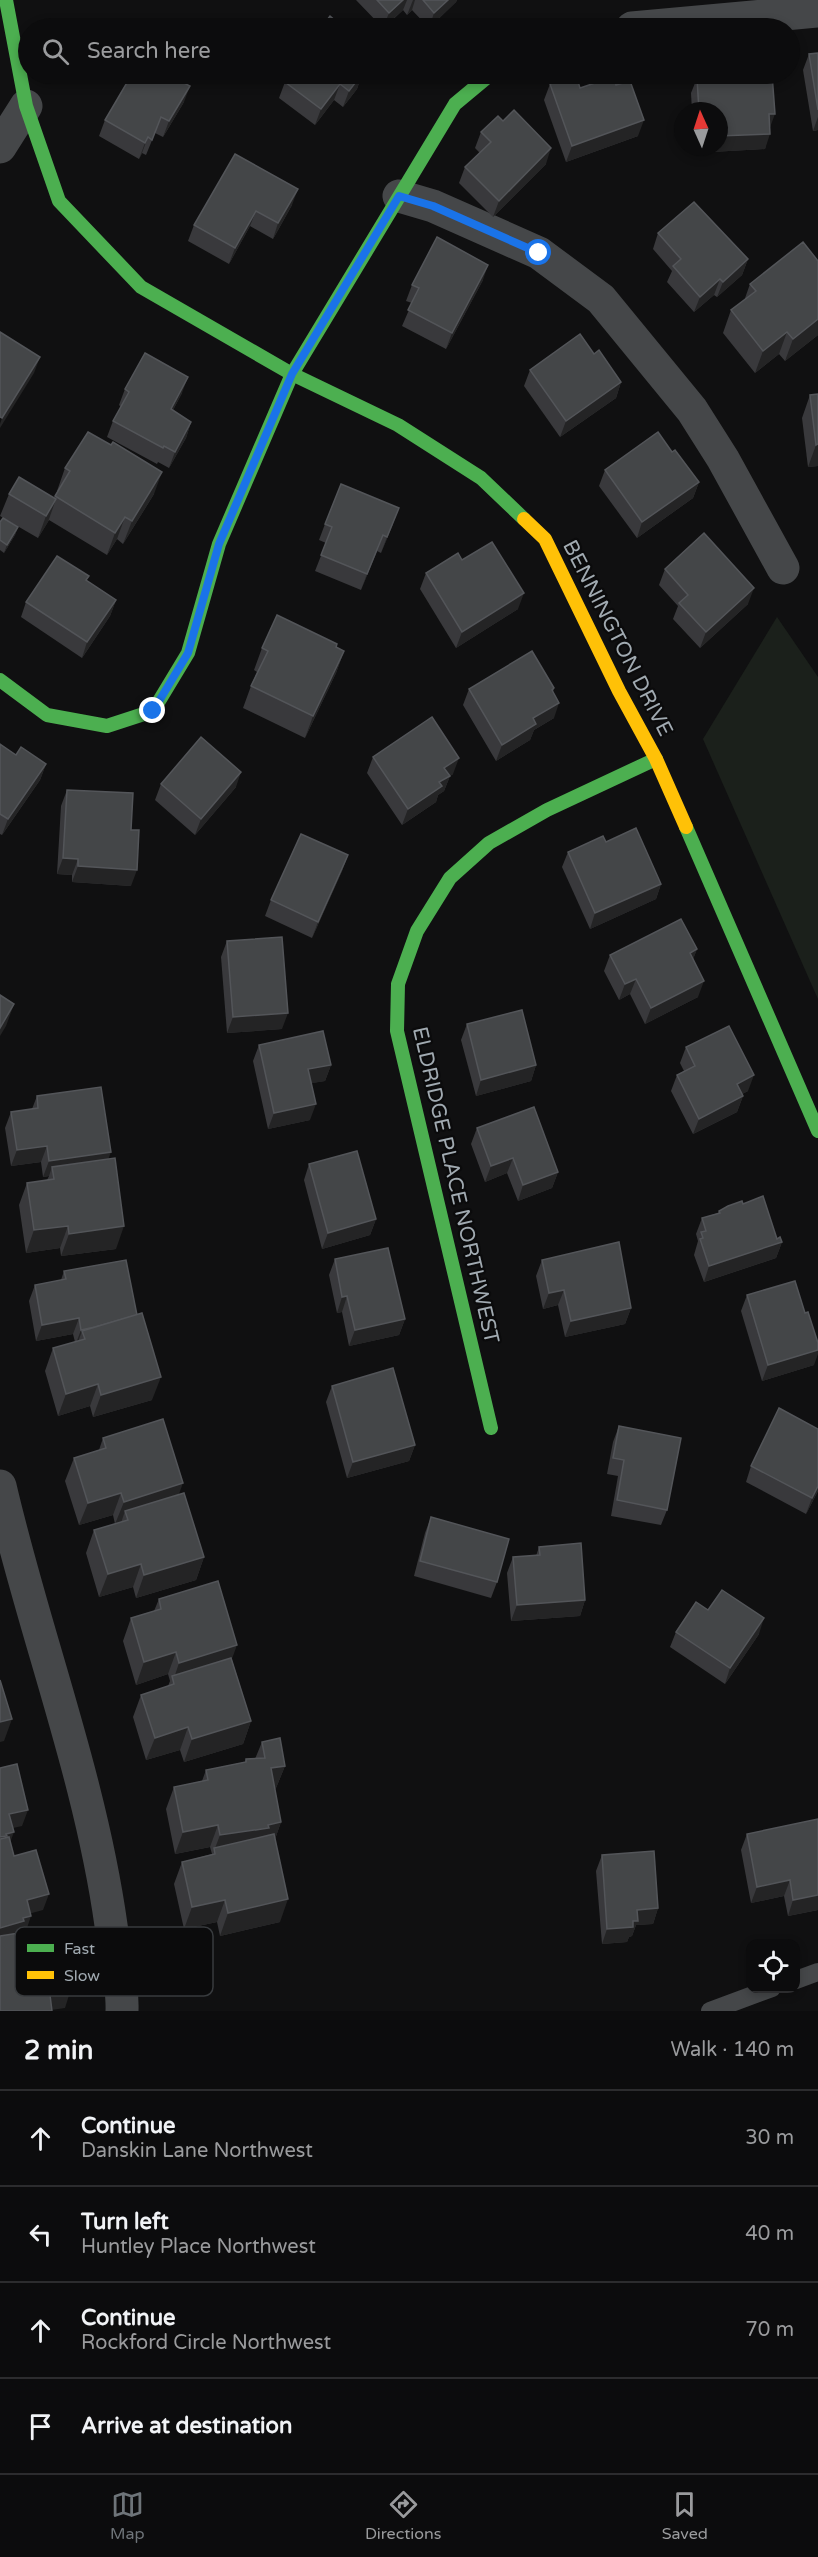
<!DOCTYPE html>
<meta charset="utf-8">
<style>
:root{--surface:#0c0c0d;--page:#151516;--text:#f1f3f6;--muted:#9a9b9d;--line:#2c2c2e;--accent:#6e7479}
body{margin:0;font-family:"Varela Round",sans-serif;background:var(--page);color:var(--text)}
.controls{position:absolute;right:18px;bottom:18px;display:grid;overflow:hidden;border-radius:12px;box-shadow:0 3px 9px #0003}
.controls button{width:54px;height:54px;display:grid;place-items:center;padding:0;border:0;border-bottom:2px solid var(--line);background:var(--surface);color:var(--text);font:30px sans-serif}
.compass{position:absolute;left:674px;top:102px;width:54px;height:54px;border-radius:50%;background:var(--surface);box-shadow:0 3px 9px #0003;rotate:357deg}
.stop{position:absolute;width:18px;height:18px;margin:-14px;border:4px solid #1a73e8;border-radius:50%;background:#fff}
.stop.end{background:#1a73e8;border-color:#fff;box-shadow:0 2px 6px #0008}
.list{margin:0;padding:0;list-style:none}
h2{display:flex;justify-content:space-between;align-items:center;height:78px;margin:0;padding:0 24px;font-size:26px}
h2 small{font-size:20px;font-weight:400;color:var(--muted)}
.list li{display:grid;grid-template-columns:39px 1fr auto;gap:18px;align-items:center;box-sizing:border-box;height:96px;padding:0 24px;border-top:2px solid var(--line)}
.list b{display:block;font-size:22px;white-space:nowrap}
.list p{margin:0;font-size:20px;white-space:nowrap;color:var(--muted)}
.list em{font-size:20px;font-style:normal;color:var(--muted)}
.icon{flex:none;width:33px;height:33px;fill:none;stroke:currentColor;stroke-width:2;stroke-linecap:round;stroke-linejoin:round}
.map{position:relative;flex:none;width:818px;height:2011px;overflow:hidden}
.search{position:absolute;background:var(--surface);box-shadow:0 3px 9px #0003;left:18px;right:18px;top:18px;height:66px;display:flex;align-items:center;gap:15px;box-sizing:border-box;padding:0 21px;border-radius:33px;color:var(--muted);font-size:22px}
.sheet{height:462px;background:var(--surface)}
nav{display:flex;justify-content:space-around;align-items:center;box-sizing:border-box;height:84px;border-top:2px solid var(--line);background:var(--surface);font-size:16px;color:var(--muted)}
nav a{display:grid;justify-items:center;gap:3px}
nav .on{color:var(--accent)}
.map>svg:first-child{display:block}
.green{fill:#1b201b}
.lines{fill:none;stroke-linecap:round;stroke-linejoin:round}
.lane{stroke:#454749;stroke-width:18}
.street{stroke:#454749;stroke-width:33}
.fast{stroke:#4caf50;stroke-width:14}
.slow{stroke:#ffc107;stroke-width:14}
.wall{fill:#39393c}
.shaded-wall{fill:#242425}
.building{fill:#444648;stroke:#535559;stroke-width:1.5}
.route{stroke:#1a73e8;stroke-width:8}
.labels{text-anchor:middle;stroke-width:4.5;stroke-linejoin:round;paint-order:stroke}
.street-label{font-size:21px;fill:#a1aab1;stroke:#0b0b0c}
.key{fill:#0b0b0c;stroke:#383b3e;stroke-width:1.5}
.key-label{font-size:16px;fill:#a1aab1}
</style>
<div class="map">
<svg width="818" height="2011" viewBox="0 0 818 2011">
<rect width="100%" height="100%" fill="#101011"/>
<polygon class="green" points="777,617 818,677 818,999 703,739"/>
<g class="lines">
<g class="lane">
<polyline points="796,1980 818,1972"/>
<polyline points="710,2011 772,1988"/>
</g>
<g class="street">
<polyline points="632,28 818,11"/>
<polyline points="0,147 26,106"/>
<polyline points="399,196 433,206 539,253 601,299 692,410 723,459 783,568"/>
<path d="M0,1486C34,1633 90,1775 111,1925C115,1953 123,1983 122,2011"/>
</g>
<g class="fast">
<polyline points="6,0 26,106 59,201 141,287 292,374 398,425 481,478 524,519"/>
<polyline points="0,680 47,715 107,726 153,711 188,653 219,544 292,374 455,104 491,74"/>
<polyline points="686,827 818,1131"/>
<polyline points="491,1428 397,1031 398,984 417,931 450,878 489,843 547,810 656,759"/>
</g>
<polyline class="slow" points="524,519 545,539 619,691 656,759 686,827"/>
</g>
<g class="wall">
<polygon points="356,0 457,0 456,2 429,28 412,10 407,15 403,10 384,28 383,28"/>
<polygon points="818,53 818,130 813,131 803,70 809,54"/>
<polygon points="362,74 357,89 343,107 334,100 315,125 279,98 285,82"/>
<polygon points="721,74 772,74 770,128 765,149 694,153 694,147 719,147 719,111 692,111 691,93 697,78 721,76"/>
<polygon points="183,82 184,102 163,137 155,133 146,155 142,153 139,159 99,136 105,120"/>
<polygon points="550,84 580,88 638,136 566,162 544,100"/>
<polygon points="503,121 546,164 493,217 459,183 465,167 480,153 475,148 481,132"/>
<polygon points="235,154 292,205 273,239 250,226 229,264 188,241 194,225"/>
<polygon points="658,233 748,259 742,275 717,297 714,295 694,312 667,282 672,271 653,249"/>
<polygon points="483,280 446,349 402,326 412,303 406,301 412,285"/>
<polygon points="750,284 818,335 785,361 779,354 755,373 723,333 731,310 744,301"/>
<polygon points="594,354 621,382 616,398 560,437 524,386 530,370"/>
<polygon points="125,389 182,393 173,410 191,422 186,438 169,468 158,462 157,464 107,437 113,421 121,407 119,405"/>
<polygon points="818,394 818,466 808,467 802,418 810,395"/>
<polygon points="672,452 699,482 693,498 637,538 599,486 605,470"/>
<polygon points="65,468 154,494 123,544 117,539 107,555 49,520 38,538 0,516 9,494 54,498 58,491 57,491"/>
<polygon points="0,522 18,527 15,535 4,553 0,550"/>
<polygon points="325,524 393,524 381,553 377,551 361,590 315,571 326,543 319,540"/>
<polygon points="462,560 518,609 456,648 420,589 426,573"/>
<polygon points="665,569 748,604 700,648 673,619 678,606 659,585"/>
<polygon points="87,581 116,600 110,616 82,658 21,617 26,602"/>
<polygon points="337,644 336,647 344,651 336,673 305,738 243,708 251,686 257,672 254,670 262,648"/>
<polygon points="554,688 553,692 554,718 534,730 530,740 496,761 463,705 469,689"/>
<polygon points="0,744 16,755 46,764 40,780 2,835 0,834"/>
<polygon points="373,757 453,774 450,776 444,791 438,795 436,802 402,825 367,773"/>
<polygon points="161,784 236,787 195,835 155,800"/>
<polygon points="67,790 131,830 131,886 72,882 72,875 57,874 61,806"/>
<polygon points="606,842 661,884 656,899 590,929 562,867 568,852"/>
<polygon points="348,855 342,871 312,938 265,916 271,900"/>
<polygon points="227,941 282,1029 227,1033 221,957"/>
<polygon points="697,949 693,959 698,997 645,1024 630,994 619,1000 604,971 610,955"/>
<polygon points="467,1024 536,1065 531,1081 476,1096 461,1040"/>
<polygon points="259,1045 331,1065 325,1081 311,1083 310,1120 268,1129 253,1061"/>
<polygon points="686,1047 748,1091 742,1094 743,1096 737,1112 693,1134 671,1091 677,1075 684,1071 680,1063"/>
<polygon points="37,1096 108,1159 116,1249 61,1256 60,1248 26,1253 19,1205 27,1183 47,1180 49,1176 43,1177 41,1162 11,1166 5,1128 11,1112 32,1109"/>
<polygon points="477,1128 558,1172 552,1188 518,1201 507,1173 485,1182 471,1144"/>
<polygon points="309,1164 376,1219 370,1235 322,1249 304,1180"/>
<polygon points="743,1204 777,1239 782,1242 776,1258 704,1282 694,1255 698,1241 696,1234 702,1218 718,1213 719,1211"/>
<polygon points="335,1259 405,1319 399,1335 349,1346 342,1312 337,1313 329,1275"/>
<polygon points="542,1260 631,1308 625,1324 565,1337 558,1305 543,1309 536,1276"/>
<polygon points="64,1271 152,1400 93,1417 90,1406 58,1416 45,1371 53,1348 75,1342 73,1334 36,1341 29,1301 35,1285 61,1280"/>
<polygon points="747,1295 805,1313 814,1365 762,1381 741,1311"/>
<polygon points="332,1386 415,1445 409,1461 347,1478 326,1402"/>
<polygon points="619,1426 667,1510 661,1525 611,1516 618,1476 607,1474 613,1442"/>
<polygon points="103,1438 179,1494 204,1557 196,1580 136,1598 133,1587 99,1597 86,1553 94,1530 115,1524 113,1515 79,1525 65,1481 74,1458 99,1450"/>
<polygon points="751,1466 818,1491 806,1514 746,1482"/>
<polygon points="431,1517 497,1582 491,1598 414,1576 425,1533"/>
<polygon points="539,1547 585,1600 580,1616 511,1621 507,1573 513,1557 536,1556"/>
<polygon points="159,1599 232,1660 251,1721 243,1744 184,1762 180,1750 146,1760 133,1717 141,1695 168,1686 170,1681 168,1674 136,1685 123,1641 131,1618 154,1611"/>
<polygon points="708,1610 759,1634 725,1684 670,1647 676,1632"/>
<polygon points="262,1742 285,1766 276,1788 275,1789 281,1822 275,1839 280,1922 220,1936 217,1922 184,1929 174,1884 182,1862 212,1854 210,1847 175,1854 166,1809 174,1787 202,1781 206,1770 245,1762 246,1759 255,1759"/>
<polygon points="747,1834 818,1910 788,1916 784,1896 751,1903 741,1850"/>
<polygon points="602,1855 658,1908 653,1924 636,1925 632,1936 629,1937 627,1942 602,1944 596,1871"/>
</g>
<g class="shaded-wall">
<polygon points="403,0 407,0 403,10 383,28 389,13"/>
<polygon points="413,0 415,0 412,10 407,15"/>
<polygon points="448,0 457,0 456,2 429,28 434,13"/>
<polygon points="362,74 357,89 343,107 349,91"/>
<polygon points="340,84 334,100 315,125 321,109"/>
<polygon points="190,86 184,102 163,137 169,121"/>
<polygon points="769,114 775,114 769,130"/>
<polygon points="818,117 818,130 813,131"/>
<polygon points="644,120 638,136 566,162 572,146"/>
<polygon points="770,134 765,149 694,153 696,147 719,147 719,136"/>
<polygon points="148,137 142,153 139,159 145,143"/>
<polygon points="551,148 546,164 493,217 499,201"/>
<polygon points="298,189 292,205 273,239 278,223"/>
<polygon points="256,211 250,226 229,264 235,248"/>
<polygon points="748,259 742,275 717,297 723,282"/>
<polygon points="488,265 483,280 446,349 452,333"/>
<polygon points="720,279 714,295 694,312 700,297"/>
<polygon points="818,319 818,335 785,361 793,339"/>
<polygon points="787,332 779,354 755,373 763,351"/>
<polygon points="40,357 34,373 0,428 0,424 2,418"/>
<polygon points="188,377 182,393 165,425 171,409"/>
<polygon points="621,382 616,398 560,437 566,421"/>
<polygon points="191,422 186,438 169,468 175,452"/>
<polygon points="818,444 818,466 808,467 816,445"/>
<polygon points="162,472 154,494 123,544 132,521"/>
<polygon points="699,482 693,498 637,538 642,522"/>
<polygon points="56,499 48,522 38,538 46,516"/>
<polygon points="399,508 393,524 381,553 387,537"/>
<polygon points="125,517 117,539 107,555 115,533"/>
<polygon points="18,527 15,535 4,553 7,545"/>
<polygon points="383,535 377,551 361,590 367,574"/>
<polygon points="754,588 748,604 700,648 706,632"/>
<polygon points="524,593 518,609 456,648 462,632"/>
<polygon points="116,600 110,616 82,658 87,642"/>
<polygon points="344,651 336,673 305,738 313,716"/>
<polygon points="559,703 554,718 534,730 530,740 496,761 502,745 533,718"/>
<polygon points="459,758 453,774 450,776 444,791 438,795 436,802 402,825 408,809 444,768"/>
<polygon points="46,764 40,780 2,835 8,819"/>
<polygon points="241,772 236,787 195,835 201,819"/>
<polygon points="348,855 342,871 312,938 318,922"/>
<polygon points="63,858 78,859 72,875 57,874"/>
<polygon points="78,866 137,870 131,886 72,882"/>
<polygon points="661,884 656,899 590,929 595,913"/>
<polygon points="697,949 691,965 690,953"/>
<polygon points="636,979 630,994 619,1000 625,984"/>
<polygon points="704,981 698,997 645,1024 651,1008"/>
<polygon points="14,1004 6,1026 0,1036 0,1028"/>
<polygon points="288,1013 282,1029 227,1033 233,1017"/>
<polygon points="331,1065 325,1081 302,1085 308,1069"/>
<polygon points="536,1065 531,1081 476,1096 481,1080"/>
<polygon points="754,1075 748,1091 731,1100 737,1084"/>
<polygon points="743,1096 737,1112 693,1134 699,1119"/>
<polygon points="316,1104 310,1120 268,1129 274,1113"/>
<polygon points="47,1146 41,1162 11,1166 17,1150"/>
<polygon points="111,1152 105,1168 52,1167 49,1176 43,1177 49,1161"/>
<polygon points="513,1158 507,1173 485,1182 491,1166"/>
<polygon points="558,1172 552,1188 518,1201 523,1185"/>
<polygon points="376,1219 370,1235 322,1249 328,1233"/>
<polygon points="68,1226 60,1248 26,1253 34,1230"/>
<polygon points="124,1226 116,1249 61,1256 69,1234"/>
<polygon points="782,1242 776,1258 704,1282 709,1266"/>
<polygon points="564,1290 558,1305 543,1309 549,1293"/>
<polygon points="347,1296 342,1312 337,1313 342,1297"/>
<polygon points="631,1308 625,1324 565,1337 571,1321"/>
<polygon points="79,1318 73,1334 36,1341 42,1325"/>
<polygon points="138,1319 85,1339 82,1331 77,1345 75,1346 81,1330"/>
<polygon points="405,1319 399,1335 349,1346 355,1330"/>
<polygon points="818,1350 818,1354 814,1365 762,1381 768,1365"/>
<polygon points="161,1377 152,1400 93,1417 101,1395"/>
<polygon points="98,1384 90,1406 58,1416 66,1394"/>
<polygon points="415,1445 409,1461 347,1478 353,1462"/>
<polygon points="183,1483 175,1505 125,1511 121,1523 115,1524 124,1502"/>
<polygon points="818,1486 818,1491 806,1514 812,1498"/>
<polygon points="121,1493 113,1515 79,1525 88,1503"/>
<polygon points="204,1557 196,1580 136,1598 144,1575"/>
<polygon points="141,1564 133,1587 99,1597 108,1574"/>
<polygon points="585,1600 580,1616 511,1621 517,1605"/>
<polygon points="764,1618 759,1634 725,1684 730,1668"/>
<polygon points="237,1645 229,1667 173,1681 179,1663"/>
<polygon points="176,1652 168,1674 136,1685 144,1662"/>
<polygon points="12,1719 4,1741 0,1742 0,1722"/>
<polygon points="251,1721 243,1744 184,1762 192,1739"/>
<polygon points="188,1727 180,1750 146,1760 155,1738"/>
<polygon points="285,1766 276,1788 263,1791 271,1768"/>
<polygon points="28,1810 22,1826 4,1830 9,1814"/>
<polygon points="281,1822 273,1845 215,1854 214,1851 220,1835"/>
<polygon points="218,1825 210,1847 175,1854 183,1832"/>
<polygon points="14,1832 8,1848 0,1852 0,1837 6,1834"/>
<polygon points="790,1880 784,1896 751,1903 757,1887"/>
<polygon points="49,1894 43,1910 21,1916 27,1900"/>
<polygon points="818,1895 818,1910 788,1916 793,1900"/>
<polygon points="288,1899 280,1922 220,1936 228,1913"/>
<polygon points="225,1900 217,1922 184,1929 192,1907"/>
<polygon points="658,1908 653,1924 636,1925 632,1936 629,1937 627,1942 602,1944 607,1929 637,1910"/>
<polygon points="31,1916 26,1931 0,1942 0,1928 23,1918"/>
<polygon points="70,1992 65,2008 44,2011 50,1995"/>
</g>
<g class="building">
<polygon points="377,0 403,0 389,13"/>
<polygon points="423,0 448,0 434,13"/>
<polygon points="330,16 344,28 321,28"/>
<polygon points="818,53 818,110 809,54"/>
<polygon points="132,74 173,74 183,80 182,82 190,86 169,121 161,117 152,140 148,137 145,143 105,120"/>
<polygon points="291,74 362,74 349,91 340,84 321,109 285,82"/>
<polygon points="727,74 772,74 775,114 769,114 770,134 719,136 719,111 699,111 697,78 727,76"/>
<polygon points="576,75 580,88 613,77 616,85 630,81 644,120 572,146 550,84"/>
<polygon points="514,110 551,148 499,201 465,167 491,142 481,132 498,116 503,121"/>
<polygon points="235,154 298,189 278,223 256,211 235,248 194,225"/>
<polygon points="694,202 748,259 723,282 720,279 700,297 673,266 681,259 658,233"/>
<polygon points="437,237 488,265 452,333 408,310 419,288 412,285"/>
<polygon points="803,242 818,261 818,319 793,339 787,332 763,351 731,310 756,291 750,284"/>
<polygon points="0,332 40,357 2,418 0,417"/>
<polygon points="580,334 594,354 599,350 621,382 566,421 530,370"/>
<polygon points="145,353 188,377 171,409 191,422 175,452 164,446 163,448 113,421 129,392 125,389"/>
<polygon points="818,394 818,444 816,445 810,395"/>
<polygon points="88,432 111,445 113,442 162,472 132,521 125,517 115,533 55,496 70,471 65,468"/>
<polygon points="658,432 672,452 675,450 699,482 642,522 605,470"/>
<polygon points="19,477 56,499 46,516 9,494"/>
<polygon points="341,484 399,508 387,537 383,535 367,574 321,555 332,527 325,524"/>
<polygon points="3,518 18,527 7,545 0,540 0,522"/>
<polygon points="704,533 754,588 706,632 679,603 688,595 665,569"/>
<polygon points="492,542 524,593 462,632 426,573 458,553 462,560"/>
<polygon points="57,556 89,576 86,580 116,600 87,642 26,602"/>
<polygon points="277,615 337,644 336,647 344,651 313,716 251,686 268,651 262,648"/>
<polygon points="532,651 554,688 552,690 559,703 533,718 536,724 502,745 469,689"/>
<polygon points="432,717 459,758 444,768 450,776 439,782 442,786 408,809 373,757"/>
<polygon points="201,737 241,772 201,819 161,784"/>
<polygon points="0,744 16,755 21,747 46,764 8,819 0,814"/>
<polygon points="67,790 133,793 131,830 139,830 137,870 78,866 78,859 63,858"/>
<polygon points="636,828 661,884 595,913 568,852 603,836 606,842"/>
<polygon points="301,834 348,855 318,922 271,900"/>
<polygon points="681,919 697,949 690,953 704,981 651,1008 636,979 625,984 610,955"/>
<polygon points="282,937 288,1013 233,1017 227,941"/>
<polygon points="0,995 14,1004 0,1028"/>
<polygon points="522,1010 536,1065 481,1080 467,1024"/>
<polygon points="729,1026 754,1075 737,1084 743,1096 699,1119 677,1075 695,1066 686,1047"/>
<polygon points="323,1031 331,1065 308,1069 316,1104 274,1113 259,1045"/>
<polygon points="101,1087 111,1152 49,1161 47,1146 17,1150 11,1112 38,1108 37,1096"/>
<polygon points="534,1107 558,1172 523,1185 513,1158 491,1166 477,1128"/>
<polygon points="357,1151 376,1219 328,1233 309,1164"/>
<polygon points="115,1158 124,1226 69,1234 68,1226 34,1230 27,1183 54,1179 52,1167"/>
<polygon points="763,1196 777,1239 780,1237 782,1242 709,1266 700,1239 703,1238 701,1232 706,1231 702,1218 720,1213 719,1211 728,1206 742,1201 743,1204"/>
<polygon points="619,1242 631,1308 571,1321 564,1290 549,1293 542,1260"/>
<polygon points="388,1248 405,1319 355,1330 347,1296 342,1297 335,1259"/>
<polygon points="126,1260 137,1315 95,1327 81,1330 79,1318 42,1325 35,1285 66,1279 64,1271"/>
<polygon points="795,1281 805,1313 808,1312 818,1343 818,1350 768,1365 747,1295"/>
<polygon points="142,1313 161,1377 101,1395 98,1384 66,1394 53,1348 85,1339 82,1331"/>
<polygon points="393,1368 415,1445 353,1462 332,1386"/>
<polygon points="779,1408 818,1429 818,1486 812,1498 751,1466"/>
<polygon points="163,1419 183,1483 124,1502 121,1493 88,1503 74,1458 106,1448 103,1438"/>
<polygon points="619,1426 681,1438 667,1510 617,1500 624,1460 613,1458"/>
<polygon points="184,1493 204,1557 144,1575 141,1564 108,1574 94,1530 128,1520 125,1511"/>
<polygon points="431,1517 509,1539 497,1582 420,1561"/>
<polygon points="581,1543 585,1600 517,1605 513,1557 540,1555 539,1547"/>
<polygon points="218,1581 237,1645 179,1663 176,1652 144,1662 131,1618 161,1609 159,1599"/>
<polygon points="722,1590 764,1618 730,1668 676,1632 696,1602 708,1610"/>
<polygon points="231,1658 251,1721 192,1739 188,1727 155,1738 141,1695 174,1684 172,1676"/>
<polygon points="0,1680 12,1719 0,1722"/>
<polygon points="280,1738 285,1766 271,1768 281,1822 268,1825 269,1828 220,1835 218,1825 183,1832 174,1787 208,1780 206,1770 246,1762 246,1759 265,1758 262,1742"/>
<polygon points="17,1764 28,1810 9,1814 14,1832 6,1834 7,1836 0,1837 0,1768"/>
<polygon points="818,1819 818,1895 793,1900 790,1880 757,1887 747,1834"/>
<polygon points="274,1834 288,1899 228,1913 225,1900 192,1907 182,1862 215,1854 214,1848"/>
<polygon points="9,1837 14,1856 36,1850 49,1894 27,1900 31,1916 23,1918 24,1921 0,1928 0,1839"/>
<polygon points="654,1851 658,1908 637,1910 638,1921 633,1921 633,1927 607,1929 602,1855"/>
<polygon points="31,1931 34,1951 46,1949 46,1946 63,1943 70,1992 50,1995 52,2011 0,2011 0,1936"/>
</g>
<g class="lines">
<polyline class="route" points="153,711 188,653 219,544 292,374 399,196 433,206 539,253"/>
</g>
<g class="labels">
<g class="street-label">
<text transform="translate(618 638) rotate(63)" y="7">BENNINGTON DRIVE</text>
<text transform="translate(456 1185) rotate(77)" y="7">ELDRIDGE PLACE NORTHWEST</text>
</g>
</g>
<rect x="15" y="1927" width="198" height="69" rx="9" class="key"/>
<rect x="27" y="1944" width="27" height="8" fill="#4caf50"/>
<rect x="27" y="1971" width="27" height="8" fill="#ffc107"/>
<g class="key-label">
<text x="64" y="1954">Fast</text>
<text x="64" y="1981">Slow</text>
</g>
</svg>
<div class="controls">
<button><svg class="icon" aria-label="locate" viewBox="0 0 24 24"><circle cx="12" cy="12" r="6"/><path d="M12 2v4M12 18v4M2 12h4M18 12h4"/></svg></button>
</div>
<svg class="compass" viewBox="-18 -18 36 36"><path d="M0-13l5 13h-10z" fill="#e53935"/><path d="M0 13l5-13h-10z" fill="#9a9b9d"/></svg>
<div class="stop" style="left:539px;top:253px"></div>
<div class="stop end" style="left:153px;top:711px"></div>
<div class="search"><svg class="icon" aria-label="search" viewBox="0 0 24 24"><circle cx="10" cy="10" r="6"/><path d="M15 15l6 6"/></svg>Search here</div>
</div>
<section class="sheet">
<h2>2 min<small>Walk · 140 m</small></h2>
<ul class="list">
<li><svg class="icon" aria-label="ahead" viewBox="0 0 24 24"><path d="M12 20V5M6 11l6-6 6 6"/></svg><div><b>Continue</b><p>Danskin Lane Northwest</p></div><em>30 m</em></li>
<li><svg class="icon" aria-label="left" viewBox="0 0 24 24"><path d="M17 20v-9H6M10 6l-5 5 5 5"/></svg><div><b>Turn left</b><p>Huntley Place Northwest</p></div><em>40 m</em></li>
<li><svg class="icon" aria-label="ahead" viewBox="0 0 24 24"><path d="M12 20V5M6 11l6-6 6 6"/></svg><div><b>Continue</b><p>Rockford Circle Northwest</p></div><em>70 m</em></li>
<li><svg class="icon" aria-label="arrive" viewBox="0 0 24 24"><path d="M6 21V4h12l-3 4 3 4H6"/></svg><div><b>Arrive at destination</b></div></li>
</ul>
</section>
<nav>
<a class="on"><svg class="icon" aria-label="map" viewBox="0 0 24 24"><path d="M3 6l6-2 6 2 6-2v14l-6 2-6-2-6 2zM9 4v14M15 6v14"/></svg>Map</a>
<a><svg class="icon" aria-label="directions" viewBox="0 0 24 24"><path d="M12 3l9 9-9 9-9-9zM9 14v-3h6M13 9l2 2-2 2"/></svg>Directions</a>
<a><svg class="icon" aria-label="saved" viewBox="0 0 24 24"><path d="M7 4h10v16l-5-4-5 4z"/></svg>Saved</a>
</nav>
